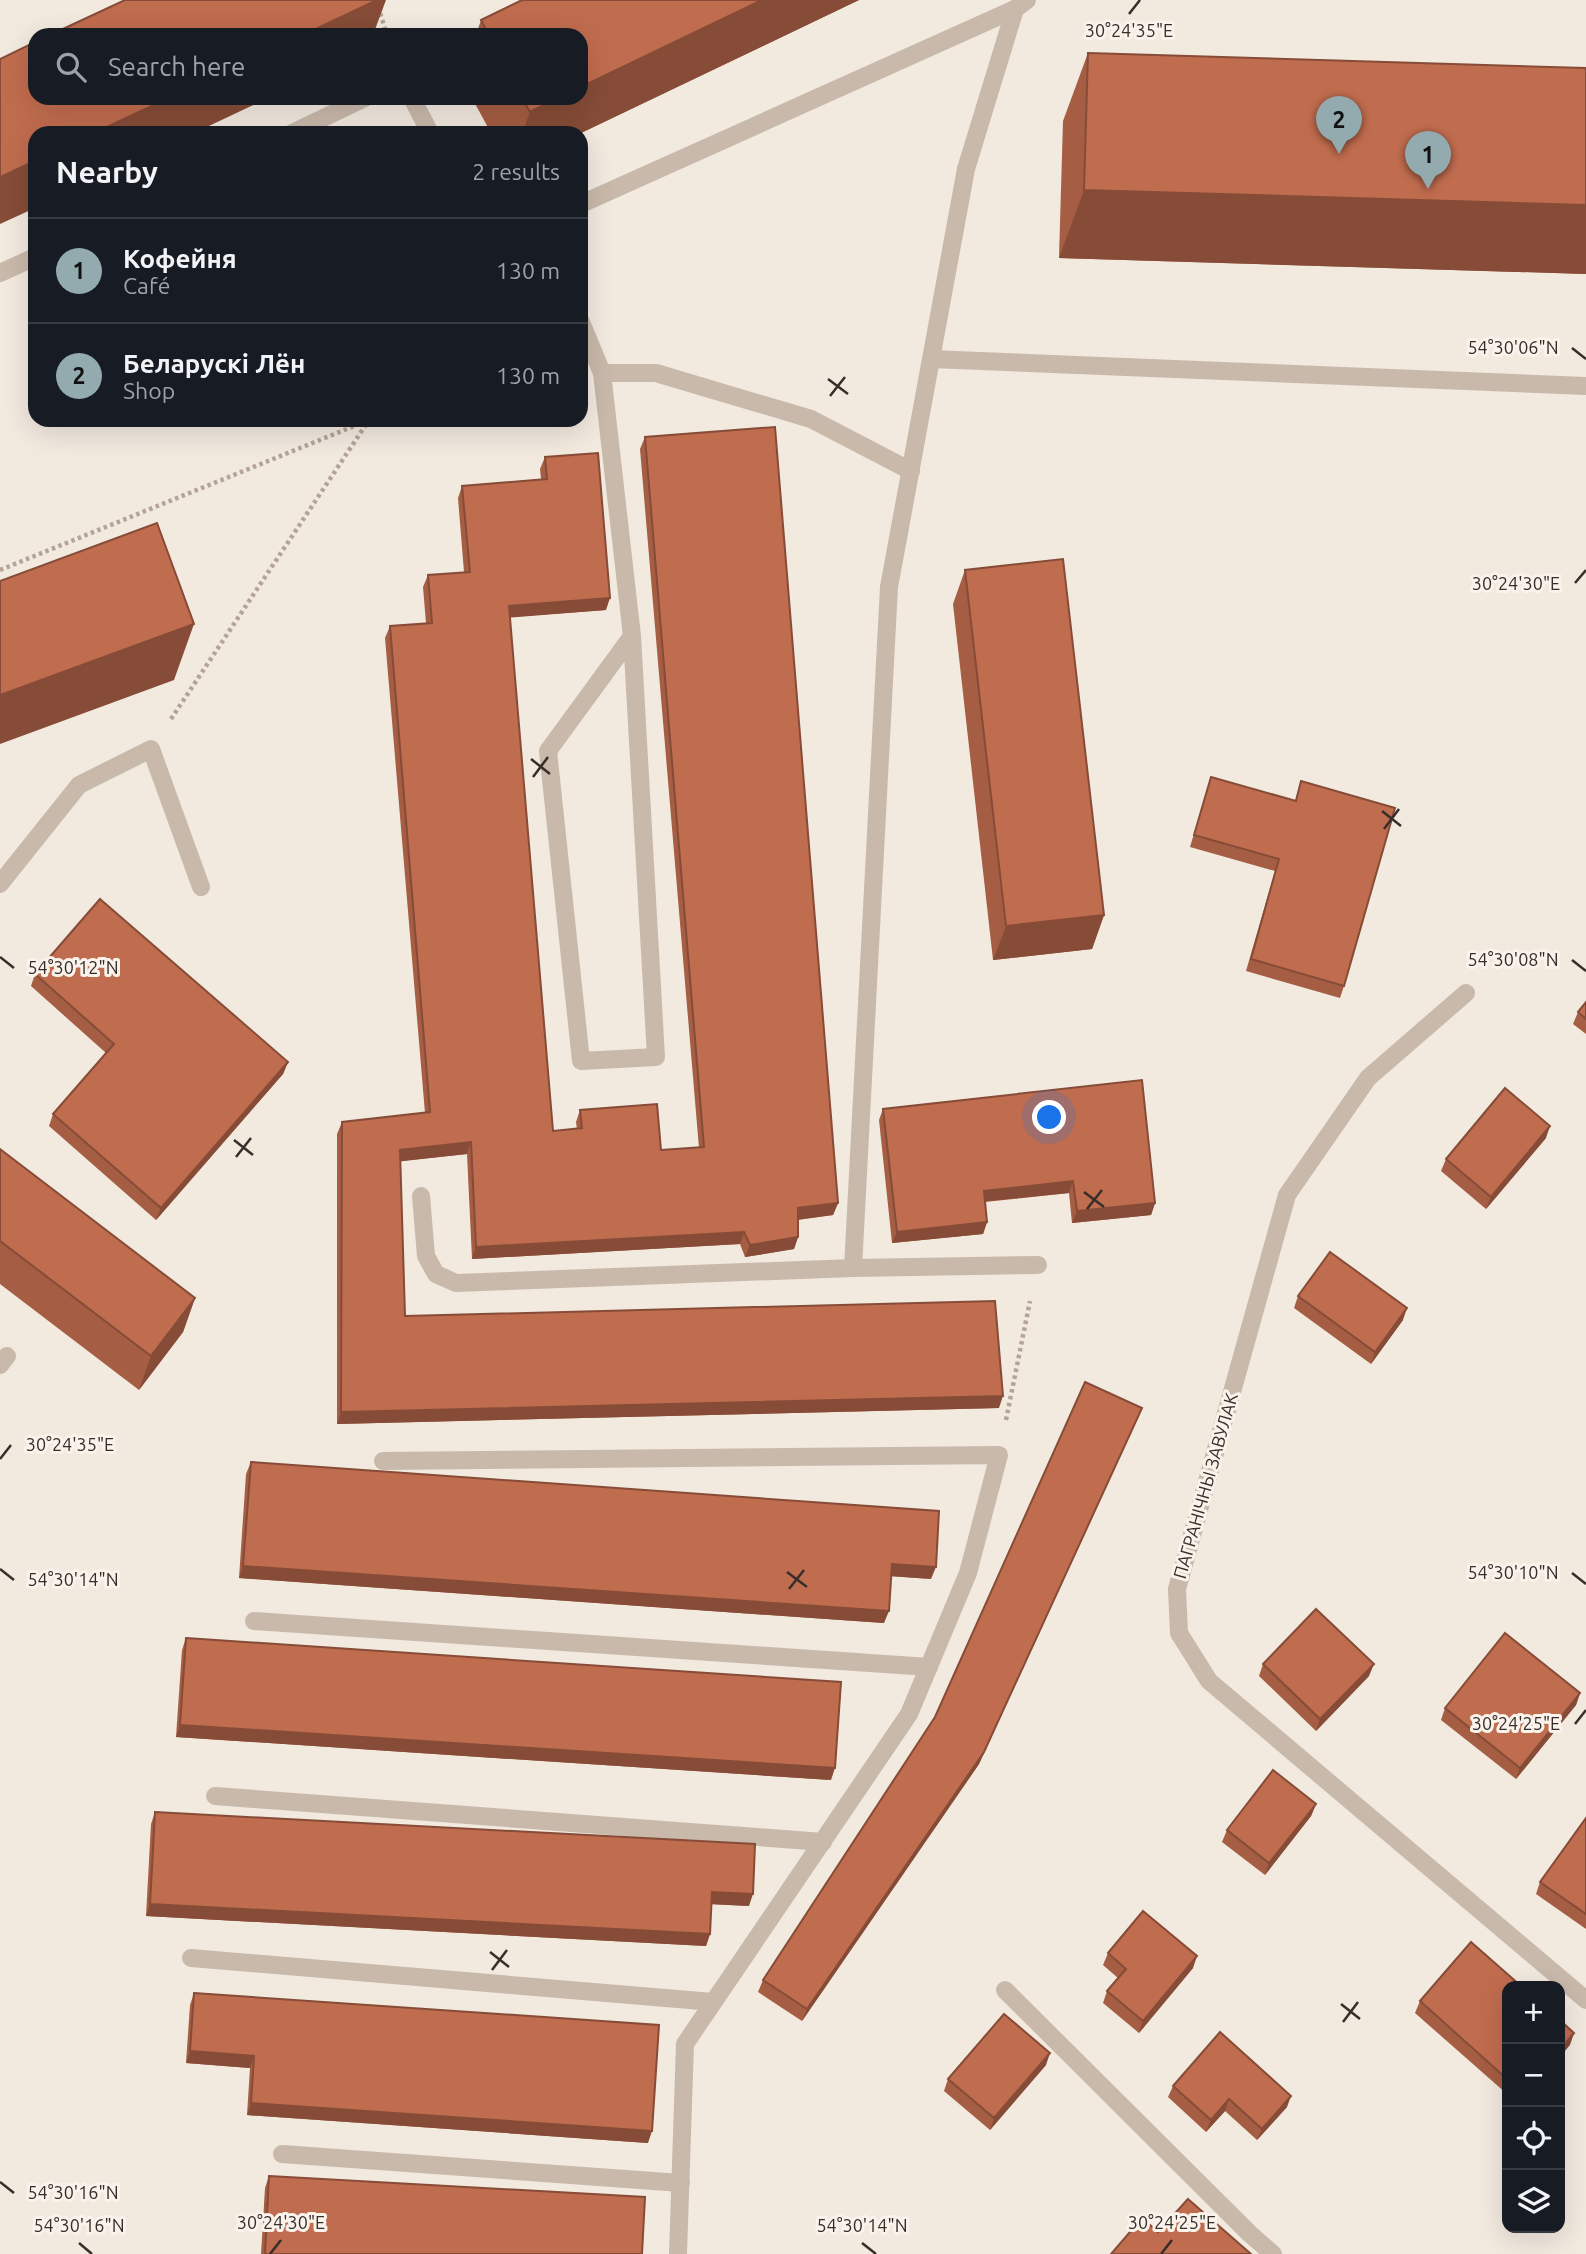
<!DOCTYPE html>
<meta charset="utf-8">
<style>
:root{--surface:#171b24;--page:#20242c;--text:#f1f3f6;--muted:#9ea1a6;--line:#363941;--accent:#93abae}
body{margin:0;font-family:Ubuntu,sans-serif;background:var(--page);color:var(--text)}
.controls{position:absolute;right:21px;bottom:21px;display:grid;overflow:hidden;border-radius:14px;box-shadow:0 7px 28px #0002}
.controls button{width:63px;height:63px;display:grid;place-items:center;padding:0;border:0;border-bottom:2px solid var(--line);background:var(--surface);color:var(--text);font:35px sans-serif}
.you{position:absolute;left:1050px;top:1118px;width:24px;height:24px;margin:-18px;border:5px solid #fff;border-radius:50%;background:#1a73e8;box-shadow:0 0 0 10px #1a73e833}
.badge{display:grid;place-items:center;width:46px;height:46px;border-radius:50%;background:var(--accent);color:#111;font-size:23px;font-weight:700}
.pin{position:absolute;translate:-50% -58px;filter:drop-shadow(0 2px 4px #0008)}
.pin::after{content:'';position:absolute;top:37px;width:24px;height:21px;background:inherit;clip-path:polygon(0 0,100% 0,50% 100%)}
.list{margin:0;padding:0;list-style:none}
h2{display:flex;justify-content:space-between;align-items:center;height:91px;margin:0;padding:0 28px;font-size:30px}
h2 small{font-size:23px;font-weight:400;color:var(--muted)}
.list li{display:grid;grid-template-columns:46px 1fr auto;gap:21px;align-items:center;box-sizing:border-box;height:105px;padding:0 28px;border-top:2px solid var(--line)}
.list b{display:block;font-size:26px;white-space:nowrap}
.list p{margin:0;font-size:23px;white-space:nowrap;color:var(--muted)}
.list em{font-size:23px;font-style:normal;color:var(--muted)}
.icon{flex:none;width:38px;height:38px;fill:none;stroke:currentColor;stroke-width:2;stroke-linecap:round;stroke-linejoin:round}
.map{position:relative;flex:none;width:1586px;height:2254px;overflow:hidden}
.search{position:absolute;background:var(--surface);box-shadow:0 7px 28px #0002;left:28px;top:28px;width:560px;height:77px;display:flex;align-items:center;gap:18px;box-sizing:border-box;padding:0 24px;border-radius:21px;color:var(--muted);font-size:26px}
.panel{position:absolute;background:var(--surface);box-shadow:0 7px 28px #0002;left:28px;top:126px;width:560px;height:301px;border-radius:21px}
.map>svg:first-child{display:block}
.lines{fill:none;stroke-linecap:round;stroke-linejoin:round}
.path{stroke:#b5a495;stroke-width:4.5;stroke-dasharray:3.5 3.5;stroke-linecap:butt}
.minor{stroke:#c9b9ab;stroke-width:18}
.wall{fill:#a55d43}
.shaded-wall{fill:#864c37}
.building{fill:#c06c4e;stroke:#864c37;stroke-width:2}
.ticks{fill:none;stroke:#372e2a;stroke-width:2.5}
.labels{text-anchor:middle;stroke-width:6;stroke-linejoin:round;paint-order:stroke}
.street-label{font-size:18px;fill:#372e2a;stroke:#f9f3eb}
.ticks-label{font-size:18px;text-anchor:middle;fill:#372e2a;stroke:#f9f3eb;stroke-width:6;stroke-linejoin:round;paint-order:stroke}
</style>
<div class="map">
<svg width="1586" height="2254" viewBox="0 0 1586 2254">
<rect width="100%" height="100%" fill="#f2e9df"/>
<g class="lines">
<g class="path">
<polyline points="376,0 387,35"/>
<polyline points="0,570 369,420"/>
<polyline points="171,719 367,423"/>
<polyline points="1006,1420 1030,1301"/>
</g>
<g class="minor">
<polyline points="412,98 430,133"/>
<polyline points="292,133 365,98"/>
<polyline points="581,204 1015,9"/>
<polyline points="0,273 35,257"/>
<polyline points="581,322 602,373 632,636 656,1057 581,1061 548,751 632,636"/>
<polyline points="931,359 1586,386"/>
<polyline points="602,373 656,373 811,419 911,471"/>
<polyline points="0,884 79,785 151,749 201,887"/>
<polyline points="1466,993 1368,1078 1287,1195 1177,1589 1179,1633 1209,1681 1586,2000"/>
<polyline points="421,1196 426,1256 436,1274 456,1283 853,1268 889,587 966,169 1015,9 1027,0"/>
<polyline points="853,1268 1038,1265"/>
<polyline points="0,1365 7,1356"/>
<polyline points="383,1461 999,1455 968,1573 909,1714 685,2044 678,2254"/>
<polyline points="254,1621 929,1667"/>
<polyline points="215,1796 823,1842"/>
<polyline points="191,1958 713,2002"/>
<polyline points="1005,1990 1250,2234 1273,2254"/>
<polyline points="282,2154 681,2183"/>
</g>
</g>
<g class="wall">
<polygon points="522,0 859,0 581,133 491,133 472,98 581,98 581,35 476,35 481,20"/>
<polygon points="1088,53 1586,68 1586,274 1059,258 1063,121"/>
<polygon points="645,437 838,1203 833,1215 798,1220 798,1237 794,1249 745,1257 740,1244 472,1259 467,1154 400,1161 405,1316 999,1408 337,1424 337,1134 342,1122 425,1113 385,638 390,626 426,623 423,587 428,575 464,572 458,498 462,486 541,479 540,469 545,457 606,610 510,617 553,1131 577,1129 576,1122 580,1110 661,1150 699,1148 640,449"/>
<polygon points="965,570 1104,915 1092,949 993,960 953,604"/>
<polygon points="1211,777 1295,801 1301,781 1344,986 1340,998 1246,971 1275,871 1190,847"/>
<polygon points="35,974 288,1062 283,1074 156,1220 49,1126 53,1114 106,1053 31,986"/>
<polygon points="1586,1002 1586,1034 1573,1024 1578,1012"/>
<polygon points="883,1109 1155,1203 1151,1215 1072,1223 1069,1193 985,1202 987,1222 983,1234 892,1243 879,1120"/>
<polygon points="1546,1138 1486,1209 1441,1171 1446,1159"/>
<polygon points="0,1149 195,1298 183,1332 139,1390 0,1284"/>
<polygon points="1298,1296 1403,1320 1371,1364 1294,1308"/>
<polygon points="1137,1419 979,1764 802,2021 758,1992 763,1980"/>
<polygon points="251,1462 931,1579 891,1576 884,1623 239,1578 246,1474"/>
<polygon points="186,1638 831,1780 176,1737 182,1650"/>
<polygon points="1263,1664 1369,1676 1316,1731 1259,1676"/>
<polygon points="1580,1693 1576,1705 1516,1779 1441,1720 1445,1708"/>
<polygon points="1316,1804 1311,1816 1265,1875 1222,1842 1227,1830"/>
<polygon points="155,1812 749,1906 711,1904 710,1934 706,1946 146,1916 151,1824"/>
<polygon points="1586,1818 1586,1929 1536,1894 1540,1882"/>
<polygon points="1108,1953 1193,1968 1139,2033 1103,2003 1107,1991 1118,1978 1103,1965"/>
<polygon points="1507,1986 1507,2094 1415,2013 1420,2001"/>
<polygon points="194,1993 648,2143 247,2115 250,2068 186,2063 190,2005"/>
<polygon points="1046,2065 990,2130 944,2091 948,2079"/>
<polygon points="1173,2086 1287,2107 1257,2140 1225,2111 1206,2132 1168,2097"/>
<polygon points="269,2176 642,2254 261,2254 265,2188"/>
</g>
<g class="shaded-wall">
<polygon points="377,0 386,0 373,35 303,35"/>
<polygon points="762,0 859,0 581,133 522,133 530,112 558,98 581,98 581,87"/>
<polygon points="169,98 268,98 194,133 94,133"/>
<polygon points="35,161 35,208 0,224 0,177"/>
<polygon points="1084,190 1586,205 1586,274 1059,258"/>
<polygon points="610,598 606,610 505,618 509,606"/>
<polygon points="194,624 174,680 0,744 0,695"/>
<polygon points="1104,915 1092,949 993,960 1006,926"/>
<polygon points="288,1062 283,1074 156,1220 161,1208"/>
<polygon points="1550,1126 1546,1138 1486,1209 1491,1197"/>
<polygon points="471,1142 467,1154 395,1162 400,1150"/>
<polygon points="1073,1181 1069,1193 979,1202 984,1191"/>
<polygon points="838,1203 833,1215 794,1220 798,1208"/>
<polygon points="1155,1203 1151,1215 1072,1223 1077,1211"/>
<polygon points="987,1222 983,1234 892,1243 897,1232"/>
<polygon points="744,1232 740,1244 472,1259 476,1247"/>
<polygon points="798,1237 794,1249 745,1257 750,1245"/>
<polygon points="195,1298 183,1332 139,1390 151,1356"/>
<polygon points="1407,1308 1403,1320 1371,1364 1375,1352"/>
<polygon points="1003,1396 999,1408 337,1424 341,1412"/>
<polygon points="1142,1408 1137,1419 979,1764 802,2021 807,2009"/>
<polygon points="892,1564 936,1567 931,1579 888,1576"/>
<polygon points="243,1566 889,1611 884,1623 239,1578"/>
<polygon points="1374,1664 1369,1676 1316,1731 1320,1719"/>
<polygon points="1580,1693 1576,1705 1516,1779 1520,1768"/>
<polygon points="180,1725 835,1768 831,1780 176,1737"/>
<polygon points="1316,1804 1311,1816 1265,1875 1269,1863"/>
<polygon points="712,1892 753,1894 749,1906 708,1904"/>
<polygon points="150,1904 710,1934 706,1946 146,1916"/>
<polygon points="1197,1956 1193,1968 1139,2033 1143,2021"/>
<polygon points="1574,2033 1570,2045 1560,2057 1560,2050"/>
<polygon points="190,2051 254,2056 250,2068 186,2063"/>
<polygon points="1050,2053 1046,2065 990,2130 994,2118"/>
<polygon points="1291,2096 1287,2107 1257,2140 1262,2129"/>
<polygon points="1229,2099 1225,2111 1206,2132 1211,2120"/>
<polygon points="251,2103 652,2131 648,2143 247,2115"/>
</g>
<g class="building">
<polygon points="125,0 377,0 303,35 50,35"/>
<polygon points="522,0 762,0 581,87 581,35 489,35 481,20"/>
<polygon points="35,42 35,98 169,98 94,133 35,133 35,161 0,177 0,59"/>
<polygon points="1088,53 1586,68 1586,205 1084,190"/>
<polygon points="522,98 558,98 530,112"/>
<polygon points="775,427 838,1203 798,1208 798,1237 750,1245 744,1232 476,1247 471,1142 400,1150 405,1316 995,1301 1003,1396 341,1412 342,1122 430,1112 390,626 432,623 428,575 470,572 462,486 547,479 545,457 598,453 610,598 509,606 553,1131 582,1128 580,1110 657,1104 661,1150 704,1147 645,437"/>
<polygon points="157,523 194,624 0,695 0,581"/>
<polygon points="1063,559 1104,915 1006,926 965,570"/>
<polygon points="1211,777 1296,801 1301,781 1395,808 1344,986 1251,959 1279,859 1194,835"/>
<polygon points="100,899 288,1062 161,1208 53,1114 114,1044 35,974"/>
<polygon points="1586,1002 1586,1019 1578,1012"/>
<polygon points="1142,1080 1155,1203 1077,1211 1073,1181 984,1191 987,1222 897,1232 883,1109"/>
<polygon points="1505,1088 1550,1126 1491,1197 1446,1159"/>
<polygon points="0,1149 195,1298 151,1356 0,1241"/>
<polygon points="1330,1252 1407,1308 1375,1352 1298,1296"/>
<polygon points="1085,1382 1142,1408 984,1752 807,2009 763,1980 935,1717"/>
<polygon points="251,1462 939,1511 936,1567 892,1564 889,1611 243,1566"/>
<polygon points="1316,1609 1374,1664 1320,1719 1263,1664"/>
<polygon points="1505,1633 1580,1693 1520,1768 1445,1708"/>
<polygon points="186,1638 841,1682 835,1768 180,1725"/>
<polygon points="1273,1770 1316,1804 1269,1863 1227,1830"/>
<polygon points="155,1812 755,1844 753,1894 712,1892 710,1934 150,1904"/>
<polygon points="1586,1818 1586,1914 1540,1882"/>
<polygon points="1143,1911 1197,1956 1143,2021 1107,1991 1126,1969 1108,1953"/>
<polygon points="1471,1942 1521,1986 1507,1986 1507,2079 1420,2001"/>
<polygon points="194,1993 659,2025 652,2131 251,2103 254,2056 190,2051"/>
<polygon points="1004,2014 1050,2053 994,2118 948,2079"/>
<polygon points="1560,2020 1574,2033 1560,2050"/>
<polygon points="1220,2032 1291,2096 1262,2129 1229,2099 1211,2120 1173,2086"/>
<polygon points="269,2176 645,2197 642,2254 265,2254"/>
<polygon points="1188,2199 1251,2254 1111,2254 1142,2218 1158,2232"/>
</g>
<path class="ticks" d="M1129,14L1140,0M1572,348L1586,359M828,379L848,394M830,396L845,377M1575,583L1586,570M531,759L550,774M533,777L548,757M1382,811L1401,826M1384,829L1399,809M0,957L14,968M1572,960L1586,971M234,1140L253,1155M236,1157L251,1138M1084,1192L1104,1207M1087,1209L1102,1190M0,1459L11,1445M0,1569L14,1580M787,1572L807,1587M1572,1573L1586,1584M789,1589L804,1570M1575,1724L1586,1710M490,1952L509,1967M492,1970L507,1950M1341,2004L1360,2019M1343,2022L1358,2002M0,2182L14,2193M79,2243L92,2254M862,2243L876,2254M270,2254L281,2240M1161,2254L1172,2240"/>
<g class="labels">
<g class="street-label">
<text transform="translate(1206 1486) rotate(-74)" y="6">ПАГРАНІЧНЫ ЗАВУЛАК</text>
</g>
</g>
<g class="ticks-label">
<text x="1129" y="37">30°24'35"E</text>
<text x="1513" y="354">54°30'06"N</text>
<text x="1516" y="590">30°24'30"E</text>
<text x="1513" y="966">54°30'08"N</text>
<text x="73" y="974">54°30'12"N</text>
<text x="70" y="1451">30°24'35"E</text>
<text x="1513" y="1579">54°30'10"N</text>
<text x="73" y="1586">54°30'14"N</text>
<text x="1516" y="1730">30°24'25"E</text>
<text x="73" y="2199">54°30'16"N</text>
<text x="281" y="2229">30°24'30"E</text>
<text x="1172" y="2229">30°24'25"E</text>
<text x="79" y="2232">54°30'16"N</text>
<text x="862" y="2232">54°30'14"N</text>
</g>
</svg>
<div class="controls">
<button>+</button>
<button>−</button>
<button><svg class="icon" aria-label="locate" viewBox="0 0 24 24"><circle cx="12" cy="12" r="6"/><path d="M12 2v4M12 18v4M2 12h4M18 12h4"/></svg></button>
<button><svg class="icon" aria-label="layers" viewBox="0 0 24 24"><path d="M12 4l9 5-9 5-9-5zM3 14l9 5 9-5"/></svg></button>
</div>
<div class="you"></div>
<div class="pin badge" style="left:1428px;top:189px">1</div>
<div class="pin badge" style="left:1339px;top:154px">2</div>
<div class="search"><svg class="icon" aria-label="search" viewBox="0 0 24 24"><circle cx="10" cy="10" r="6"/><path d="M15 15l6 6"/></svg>Search here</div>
<section class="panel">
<h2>Nearby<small>2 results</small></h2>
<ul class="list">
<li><span class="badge">1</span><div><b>Кофейня</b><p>Café</p></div><em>130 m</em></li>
<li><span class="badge">2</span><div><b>Беларускі Лён</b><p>Shop</p></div><em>130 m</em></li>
</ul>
</section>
</div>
